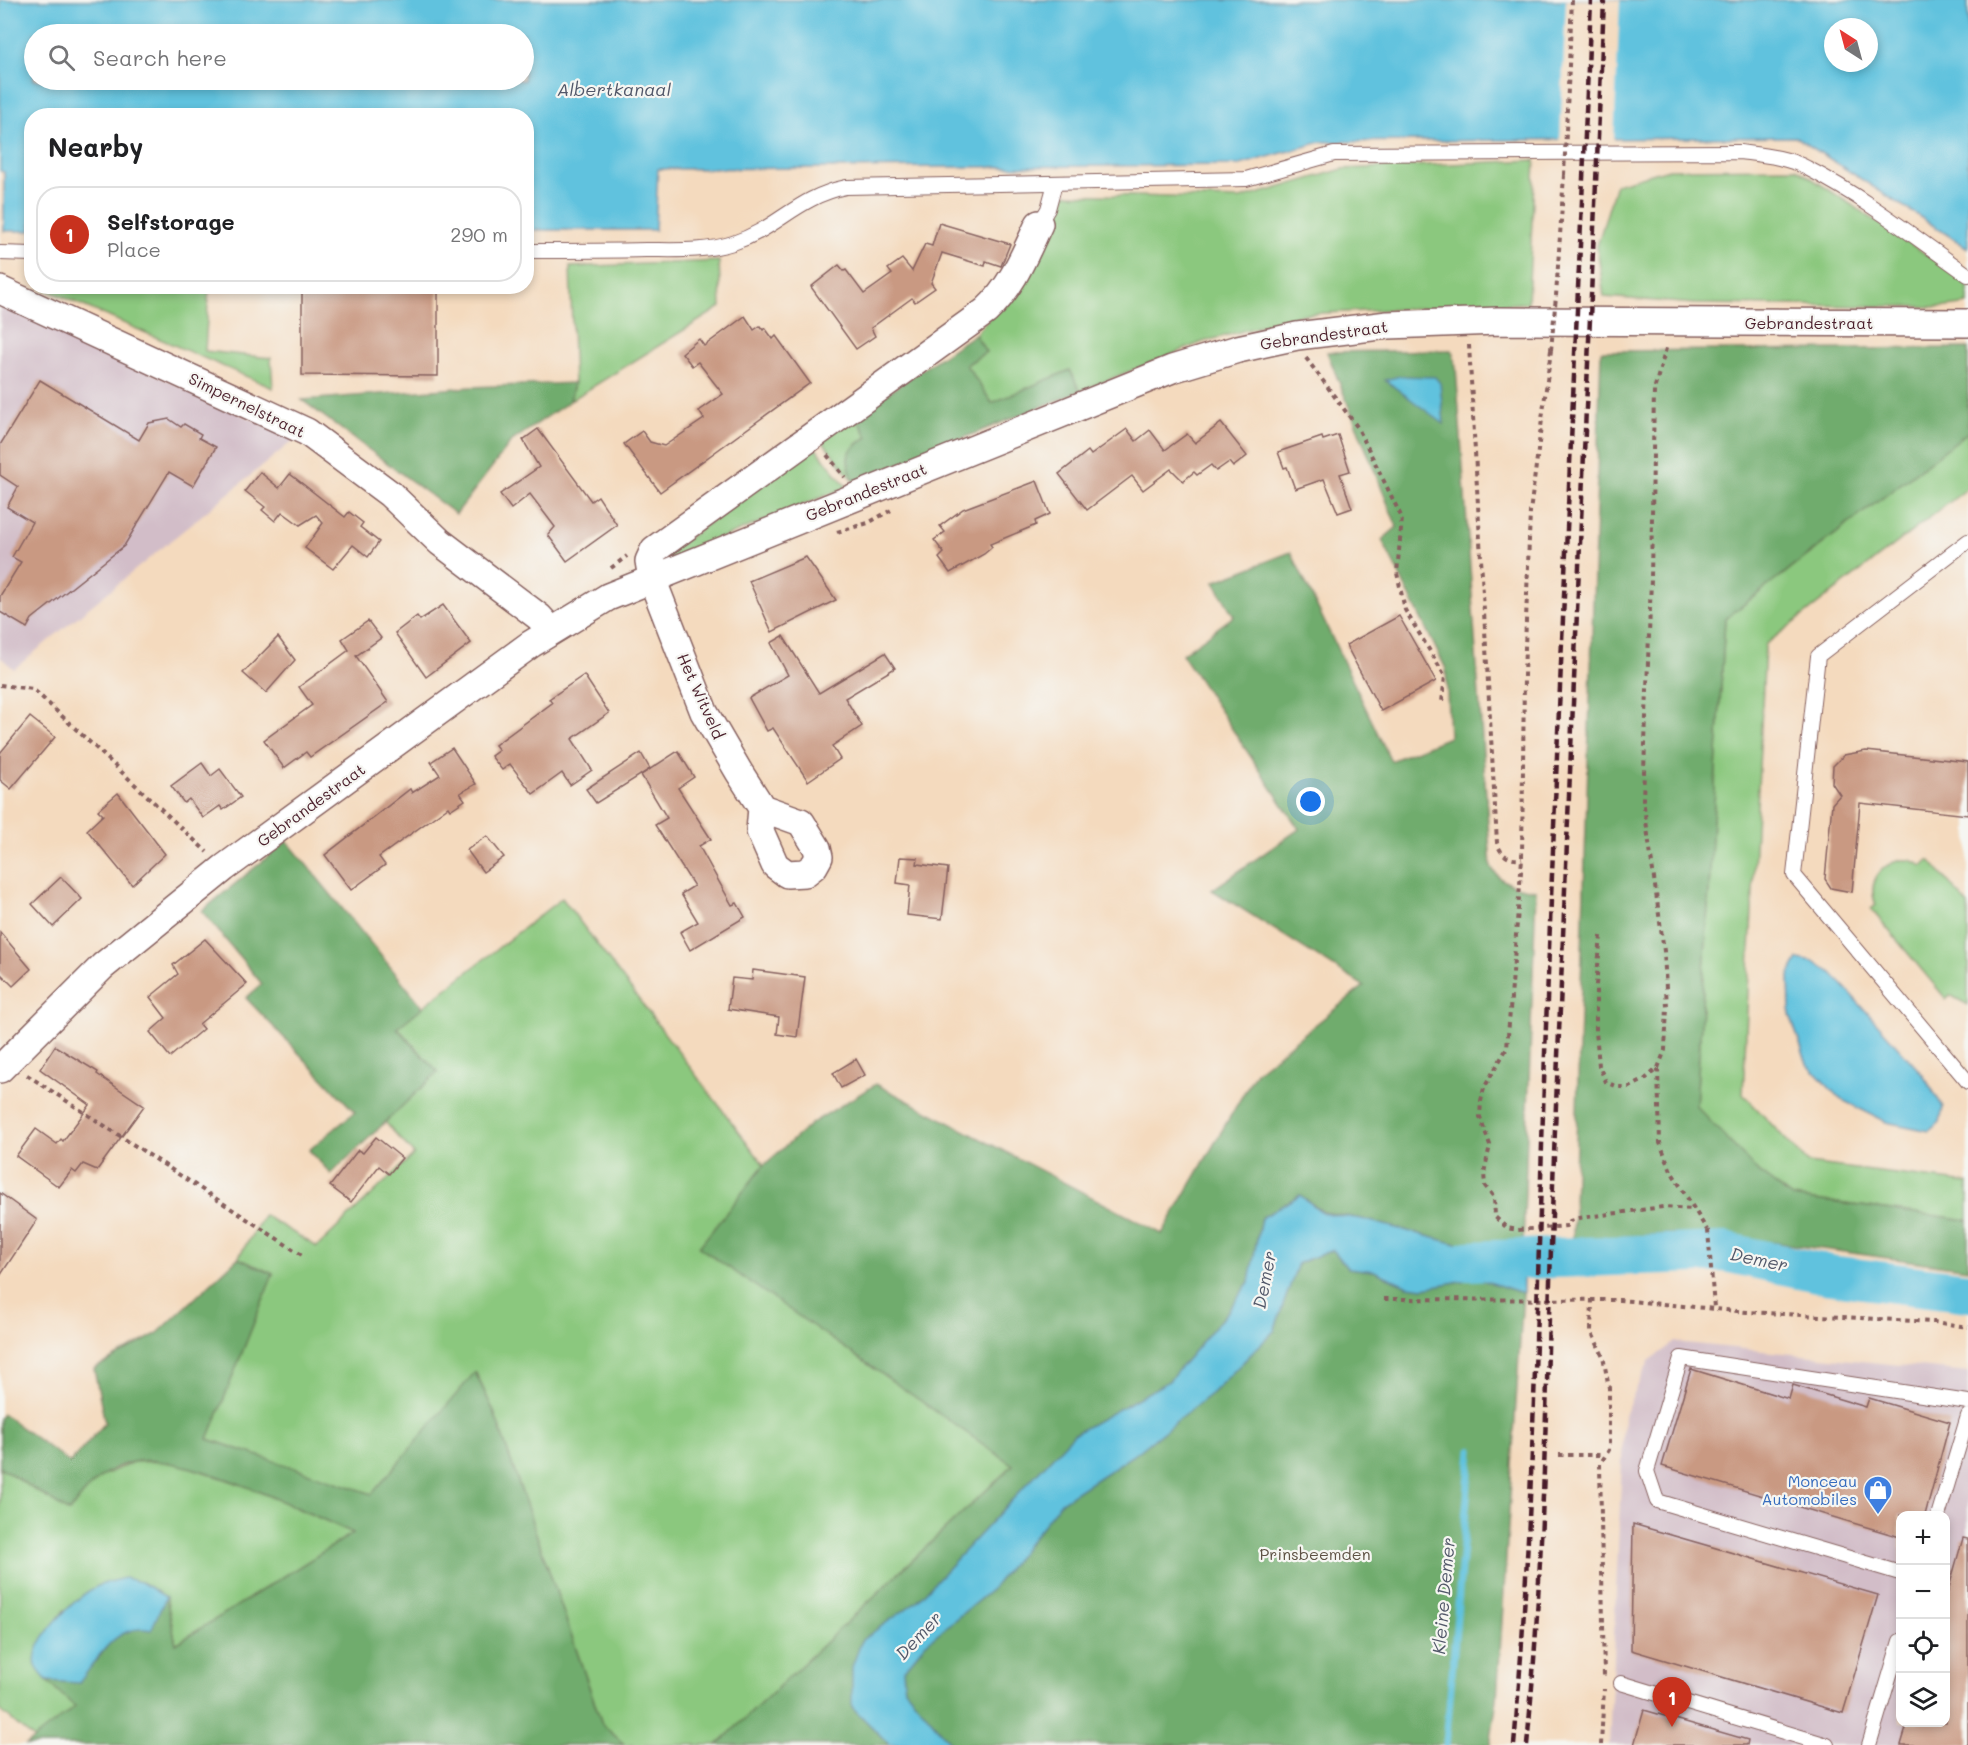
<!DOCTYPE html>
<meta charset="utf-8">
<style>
:root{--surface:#fff;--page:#f2f2f2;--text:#202124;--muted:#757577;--line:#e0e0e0;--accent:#c8321e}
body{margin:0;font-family:Mali,sans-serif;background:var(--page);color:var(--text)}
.controls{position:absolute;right:18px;bottom:18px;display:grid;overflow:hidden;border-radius:12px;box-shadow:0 3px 9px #0003}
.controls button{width:54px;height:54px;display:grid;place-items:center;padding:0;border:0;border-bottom:2px solid var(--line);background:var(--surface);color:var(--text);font:30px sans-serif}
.compass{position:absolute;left:1824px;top:18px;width:54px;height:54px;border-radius:50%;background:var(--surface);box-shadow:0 3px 9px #0003;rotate:324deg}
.you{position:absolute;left:1311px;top:802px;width:21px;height:21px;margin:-15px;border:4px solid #fff;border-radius:50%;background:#1a73e8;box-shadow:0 0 0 9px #1a73e833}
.badge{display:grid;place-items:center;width:39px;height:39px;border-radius:50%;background:var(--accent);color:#fff;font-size:20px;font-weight:700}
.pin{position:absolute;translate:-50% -50px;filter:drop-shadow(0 2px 3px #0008)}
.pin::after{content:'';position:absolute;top:32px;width:21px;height:18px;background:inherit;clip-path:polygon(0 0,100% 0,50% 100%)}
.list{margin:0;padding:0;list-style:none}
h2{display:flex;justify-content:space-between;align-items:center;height:78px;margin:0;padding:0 24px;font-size:26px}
h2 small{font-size:20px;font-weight:400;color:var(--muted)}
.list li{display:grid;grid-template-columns:39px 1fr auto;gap:18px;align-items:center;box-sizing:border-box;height:96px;margin:0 12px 12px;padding:0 12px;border:2px solid var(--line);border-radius:24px}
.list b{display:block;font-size:22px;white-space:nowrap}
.list p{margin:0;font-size:20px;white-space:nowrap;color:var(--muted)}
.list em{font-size:20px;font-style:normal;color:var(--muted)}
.icon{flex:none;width:33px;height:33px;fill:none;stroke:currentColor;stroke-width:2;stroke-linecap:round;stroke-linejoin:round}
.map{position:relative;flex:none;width:1968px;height:1745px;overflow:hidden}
.search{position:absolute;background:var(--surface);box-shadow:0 3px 9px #0003;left:24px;top:24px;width:510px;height:66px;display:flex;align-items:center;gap:15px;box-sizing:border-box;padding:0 21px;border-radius:33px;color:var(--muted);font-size:22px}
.panel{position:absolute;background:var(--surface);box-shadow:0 3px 9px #0003;left:24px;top:108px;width:510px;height:186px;border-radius:24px}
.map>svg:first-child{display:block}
.industrial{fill:#d2bdc8;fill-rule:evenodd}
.green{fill:#8bc87e;stroke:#6a7454;stroke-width:1.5}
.forest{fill:#70ac6d;stroke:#5d664c;stroke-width:1.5}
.water{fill:#60c2de;stroke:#557084;stroke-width:1.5;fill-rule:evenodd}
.pier{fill:#f4dabe}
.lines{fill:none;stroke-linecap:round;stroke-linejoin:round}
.stream{stroke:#60c2de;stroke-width:7}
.river{stroke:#60c2de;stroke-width:40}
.building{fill:#c99982}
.lane-casing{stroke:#86605e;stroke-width:16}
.street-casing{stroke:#86605e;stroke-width:30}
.path{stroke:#86605e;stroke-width:4;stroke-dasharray:4.5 4.5;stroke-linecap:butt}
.lane{stroke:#fff;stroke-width:14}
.street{stroke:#fff;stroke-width:27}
.rail{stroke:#4a1f2b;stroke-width:4.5;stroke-dasharray:9 4.5;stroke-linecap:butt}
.path-bridge{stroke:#86605e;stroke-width:4;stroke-dasharray:4.5 4.5;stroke-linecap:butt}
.labels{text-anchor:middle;stroke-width:4.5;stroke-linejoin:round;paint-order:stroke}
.street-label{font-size:16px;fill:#4a1f2b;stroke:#f6f6f2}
.shop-label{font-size:16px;fill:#366cbe;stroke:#f6f6f2;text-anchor:end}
.park-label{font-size:16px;fill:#5e5244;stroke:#f6f6f2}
.water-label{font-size:18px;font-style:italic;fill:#52586a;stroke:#f6f6f2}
</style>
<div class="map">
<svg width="1968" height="1745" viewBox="0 0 1968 1745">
<rect width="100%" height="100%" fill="#f6f6f2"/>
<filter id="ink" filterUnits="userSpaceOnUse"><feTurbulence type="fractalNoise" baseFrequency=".0167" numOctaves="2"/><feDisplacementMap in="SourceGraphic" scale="12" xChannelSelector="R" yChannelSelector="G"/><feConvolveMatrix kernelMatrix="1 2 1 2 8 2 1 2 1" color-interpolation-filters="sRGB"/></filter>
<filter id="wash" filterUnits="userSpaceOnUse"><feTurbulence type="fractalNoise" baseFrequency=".008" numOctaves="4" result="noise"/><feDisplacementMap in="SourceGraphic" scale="24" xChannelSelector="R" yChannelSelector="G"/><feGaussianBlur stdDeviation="1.35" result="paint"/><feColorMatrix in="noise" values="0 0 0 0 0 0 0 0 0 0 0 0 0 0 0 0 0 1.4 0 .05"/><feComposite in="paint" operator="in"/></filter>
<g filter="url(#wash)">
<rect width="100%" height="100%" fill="#f4dabe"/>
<g class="industrial">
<polygon points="0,303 295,439 14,669 0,657"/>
<path d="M1675,1342L1968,1372V1745H1609L1624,1415L1649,1361ZM1900,1516H1946V1722H1900Z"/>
</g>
<g class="green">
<polygon points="1535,160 1528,303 1304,314 1203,342 1080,391 1070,370 992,403 966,365 986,352 975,334 1024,279 1066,194 1240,199 1343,169"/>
<polygon points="1796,168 1968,282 1968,304 1948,307 1695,304 1604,297 1597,246 1616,184 1669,169"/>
<polygon points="719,261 721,307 570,401 574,383 570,267"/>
<polygon points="40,287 209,287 205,351 271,358 273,388"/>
<path d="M855,415L868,437C844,452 845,456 854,482L821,439Z"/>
<polygon points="1968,432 1968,488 1765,645 1743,1094 1808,1163 1968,1183 1968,1220 1792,1197 1758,1172 1696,1107 1725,619"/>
<polygon points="813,445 847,487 668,560 663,557"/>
<path d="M1901,860H1911L1923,866L1930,860L1968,905V1005L1950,995L1946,999L1871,909L1876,905C1867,883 1879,865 1901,860Z"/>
<polygon points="562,898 764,1165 700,1247 1013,1465 717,1745 625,1745 602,1724 494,1412 476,1373 372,1494 208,1439 273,1274 238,1258 264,1215 317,1247 414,1154 385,1122 438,1072 397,1027"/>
<polygon points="171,1461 246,1486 354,1533 176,1644 166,1597 141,1582 64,1610 37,1649 36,1665 47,1681 76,1707 34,1739 0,1710 0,1467 69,1512 95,1479 133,1462"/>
</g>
<g class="forest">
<path d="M975,334L986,352L966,365L992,403L1070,370L1080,391L854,482C845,456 844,452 868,437L855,415Z"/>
<polygon points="1968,348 1968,432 1725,619 1696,1106 1758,1172 1792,1197 1968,1220 1968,1269 1771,1242 1671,1234 1573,1239 1601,351"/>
<path d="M1452,350L1456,367L1491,867C1502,885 1516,887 1536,890L1523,1246L1472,1248L1362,1219L1323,1212L1300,1195L1261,1218L1249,1282L1229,1310L1169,1381L1074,1434L917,1601L862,1640L852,1707L890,1745H717L1013,1465L699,1247L764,1165L812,1123L876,1084L1162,1234L1256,1072L1364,986L1212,890L1299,829L1182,654L1234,616L1214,582L1291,552L1391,761L1449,737L1446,669L1382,540L1397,527L1327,352Z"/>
<polygon points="574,383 570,401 512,441 456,514 302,400 471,387"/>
<polygon points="287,841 423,1007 397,1028 438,1072 331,1174 309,1150 355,1112 246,998 262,984 202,911"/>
<polygon points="1333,1250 1348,1268 1374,1271 1408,1286 1424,1288 1476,1278 1523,1293 1497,1699 1490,1745 952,1745 905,1689 903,1671 925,1644 991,1590 1061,1502 1138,1452 1213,1392 1274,1331 1298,1263"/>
<path d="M238,1258L273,1274L208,1439L372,1494L475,1372L494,1412L602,1724L625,1745H26L75,1707L47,1681L96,1661L114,1637L139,1627L166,1597L176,1644L353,1533C305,1512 181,1450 132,1462C102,1469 87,1489 69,1512L0,1467V1418L3,1414L70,1463L105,1423L94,1369L158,1333Z"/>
</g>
<g class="water">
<path d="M0,0H1968V248L1796,137L1321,142L1240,165L658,169L655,230H527L526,116H32L31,231H4V172L0,171ZM1833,27H1869V63H1833ZM34,34H524V80H34Z"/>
<polygon points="1400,376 1435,377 1440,383 1444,424 1385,380"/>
<polygon points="1798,959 1814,962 1832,973 1923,1075 1943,1107 1940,1122 1929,1131 1886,1122 1840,1099 1807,1064 1790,1015 1789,976"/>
<polygon points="1300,1195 1323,1213 1362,1219 1472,1248 1523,1246 1523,1293 1476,1278 1424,1288 1408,1286 1374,1271 1348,1268 1333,1250 1298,1263 1274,1331 1213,1392 1138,1452 1061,1502 991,1590 925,1644 903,1671 905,1689 952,1745 890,1745 852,1707 852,1667 862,1640 917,1601 1074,1434 1169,1381 1229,1310 1249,1282 1261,1218"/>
<path d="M124,1578L141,1582L166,1597L151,1630C115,1622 98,1659 79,1683L47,1681C44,1677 38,1671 36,1666C29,1642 74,1599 92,1589C101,1583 114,1581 124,1578Z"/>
</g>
<polygon class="pier" points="1566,0 1620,0 1614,141 1560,142"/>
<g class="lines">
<polyline class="stream" points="1446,1745 1471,1450"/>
<polyline class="river" points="1468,1261 1725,1252 1830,1275 1968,1292"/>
</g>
<g id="blocks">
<g class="building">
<polygon points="939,223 1010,244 1001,266 986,261 985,266 942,253 931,283 935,288 915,302 912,298 871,328 875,336 856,349 811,287 839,265 844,271 846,270 864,294 892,274 888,269 902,259 912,271 925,244 932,246"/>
<polygon points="302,290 438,290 438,376 302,375"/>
<polygon points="745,316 754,330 760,326 763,330 765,328 773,339 776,336 810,383 660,492 624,444 642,431 650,442 664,446 704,419 699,411 723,394 698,362 692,366 682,353 699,339 704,346"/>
<polygon points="40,380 139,440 149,423 169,419 181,427 184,424 201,434 199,438 216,447 193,486 169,472 124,546 32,619 27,628 0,612 0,596 21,562 12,557 32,522 7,507 18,487 0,475 0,445"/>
<polygon points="1221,423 1247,456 1233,467 1229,462 1216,471 1211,465 1197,475 1194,472 1183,481 1171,469 1143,490 1132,476 1087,510 1059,474 1088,451 1091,455 1127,429 1136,441 1150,430 1165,450 1187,434 1195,443"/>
<polygon points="538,429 591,501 598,496 617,525 567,561 548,535 555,527 530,494 511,509 500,494 539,467 523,440"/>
<polygon points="1338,435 1350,471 1340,474 1352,508 1338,513 1324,479 1295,489 1287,467 1284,468 1278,452 1322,437 1323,440"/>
<polygon points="260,472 279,488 290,474 345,517 349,512 363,523 360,527 379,542 368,557 353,545 333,569 305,548 323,523 316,515 300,525 282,512 275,521 262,510 265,507 245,491"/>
<polygon points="1037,481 1050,514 1035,521 1036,525 990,544 992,547 984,554 950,573 939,558 944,553 934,540 945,532 940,526 963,509"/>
<polygon points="806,557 836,600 772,632 749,581"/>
<polygon points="443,605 471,643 426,677 395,633 417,616 420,620"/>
<polygon points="1399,616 1436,681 1381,711 1346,645"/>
<polygon points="368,621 381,638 356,656 388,702 310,757 306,752 284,768 264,740 312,705 299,687 349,650 342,639"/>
<polygon points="783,636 819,693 885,653 895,668 845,698 862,726 832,746 840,759 808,781 773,728 767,731 749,698 788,675 771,643"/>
<polygon points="278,637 295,660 266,693 243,673"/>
<polygon points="584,675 609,713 572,739 592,770 570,785 562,773 533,794 510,764 502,770 491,756 499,750 495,745 552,703 549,699"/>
<polygon points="30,717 55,737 11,789 0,780 0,753"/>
<polygon points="452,748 476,784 460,793 465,800 450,810 448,807 379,857 385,865 351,890 325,855 410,789 412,793 440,775 431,762"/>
<polygon points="678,751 694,777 678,788 711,839 699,846 732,905 737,903 745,917 690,950 680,932 698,922 681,894 694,886 655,825 667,818 641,775"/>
<polygon points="1866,751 1968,762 1968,815 1860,803 1852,892 1831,888 1825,879 1832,804 1840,795 1832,783 1833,766 1844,755"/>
<polygon points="641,753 650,769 596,803 586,789"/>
<polygon points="202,763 211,776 220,769 241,797 223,810 220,806 203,818 189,799 184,803 171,786"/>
<polygon points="118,793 165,854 132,885 87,830 103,815 98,810"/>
<polygon points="487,836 504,857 483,872 467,850"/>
<polygon points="900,857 918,858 917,864 948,868 942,919 907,915 910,885 897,883"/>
<polygon points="61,877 82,899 53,927 32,904"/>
<polygon points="0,932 31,969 13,986 0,973"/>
<polygon points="205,939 247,984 199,1024 203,1029 170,1057 150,1032 166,1018 150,997 178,974 173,965"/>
<polygon points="753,970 805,977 797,1037 777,1034 779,1017 728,1009 732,978 752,980"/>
<polygon points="55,1046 98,1072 97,1074 144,1106 97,1170 83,1164 76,1173 72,1170 59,1187 16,1156 36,1129 57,1144 61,1139 63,1141 90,1105 40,1069"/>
<polygon points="856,1059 865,1075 841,1088 833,1073"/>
<polygon points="376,1137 402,1158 389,1174 379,1166 351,1202 330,1186 358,1150 363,1153"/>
<polygon points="0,1193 37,1220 0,1276"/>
<polygon points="1691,1369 1789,1399 1793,1385 1866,1407 1869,1398 1950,1422 1925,1515 1900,1515 1900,1537 1662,1466"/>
<polygon points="1633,1524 1878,1595 1843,1713 1631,1650"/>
<polygon points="1963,1538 1968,1539 1968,1745 1901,1745 1908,1722 1946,1722 1946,1598"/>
<polygon points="1644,1710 1748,1740 1747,1745 1634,1745"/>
</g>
</g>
</g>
<g filter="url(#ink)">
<use href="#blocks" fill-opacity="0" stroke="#86605e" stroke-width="1.5"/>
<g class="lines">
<g class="lane-casing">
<g id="lane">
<polyline points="1039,224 1048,209 1055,183"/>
<path d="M526,251C566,251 606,251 646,250C674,250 705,252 733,243C777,229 797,197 846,187L1246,179L1334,154L1740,152C1762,155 1787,157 1807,168C1864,197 1916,238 1968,275"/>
<polyline points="0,253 32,254"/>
<polyline points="1968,541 1818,656 1794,875 1968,1082"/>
<polyline points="1938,1516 1968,1416"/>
<polyline points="1900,1573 1657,1501 1647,1471 1681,1358 1968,1402"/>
<polyline points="1621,1683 1827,1745"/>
<polyline points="1869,1745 1900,1641"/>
</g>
</g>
<g class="street-casing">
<g id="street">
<polyline points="0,290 307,432 390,494 440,542 539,617 551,630"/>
<path d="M762,808L760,831L775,865L787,874L805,873L814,866L819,857L817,848L801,822L762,808L739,772L704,712L652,579L649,561L654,550L986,311C1012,287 1024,256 1039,224"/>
<polyline points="0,1069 103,966 224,868 531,644 608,597 1172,369 1238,349 1297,336 1388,325 1498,321 1968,323"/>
</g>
</g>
<g class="path">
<polyline points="1556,296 1564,175"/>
<path d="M1469,345L1497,843C1501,855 1509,861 1522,859"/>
<polyline points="1551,350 1530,512 1524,675 1522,859 1507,1048 1484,1088 1481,1101 1480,1117 1490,1145 1484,1173 1485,1186 1494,1197 1495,1217 1507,1228 1518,1230 1567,1226 1570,1221 1579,1218 1663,1207 1693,1209"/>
<polyline points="1306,358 1358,428 1402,518 1397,573 1405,610 1445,676 1442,702"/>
<polyline points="827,455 845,477"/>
<polyline points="837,532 868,523 893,509"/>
<polyline points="611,568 627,556"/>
<polyline points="0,685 33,689 207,852"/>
<polyline points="1601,936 1596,985 1596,1031 1599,1066 1606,1082 1618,1087 1630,1087 1644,1080 1658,1068 1665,1050 1667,1007 1664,951 1643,799 1651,579 1654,390 1667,345"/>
<polyline points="1658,1069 1660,1143 1671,1171 1707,1230"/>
<polyline points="27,1075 305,1257"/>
<polyline points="1708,1230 1714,1308"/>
<polyline points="1384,1299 1620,1300 1747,1312 1934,1322 1968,1327"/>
<polyline points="1592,1299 1591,1331 1603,1356 1609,1388 1609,1450 1600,1464 1604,1678"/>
<polyline points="1559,1455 1604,1455"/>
<polyline points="1601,1745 1604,1689"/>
</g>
<use href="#lane" class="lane"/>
<use href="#street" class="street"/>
<g class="rail">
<path d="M1514,1745C1535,1506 1537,1265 1546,1026C1559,684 1576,342 1591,0"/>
<path d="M1527,1745C1547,1532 1547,1318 1556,1105C1571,737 1588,368 1604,0"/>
</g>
<g class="path-bridge">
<polyline points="1564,175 1572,0"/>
<polyline points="1551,350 1556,296"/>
</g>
</g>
</g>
<defs>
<g id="shop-pin" transform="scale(1.5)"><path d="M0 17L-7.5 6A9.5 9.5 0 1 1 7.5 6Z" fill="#3f7fe0" stroke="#f6f6f2"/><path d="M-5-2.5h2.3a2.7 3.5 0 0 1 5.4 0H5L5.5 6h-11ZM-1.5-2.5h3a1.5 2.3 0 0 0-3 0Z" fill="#fff"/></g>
</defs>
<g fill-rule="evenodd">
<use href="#shop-pin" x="1878" y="1490"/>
</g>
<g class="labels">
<g class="street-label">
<text x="1809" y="329">Gebrandestraat</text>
<text transform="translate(1324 335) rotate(-8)" y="6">Gebrandestraat</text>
<text transform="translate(247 405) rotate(26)" y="6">Simpernelstraat</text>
<text transform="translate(866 492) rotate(-22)" y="6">Gebrandestraat</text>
<text transform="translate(701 696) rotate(66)" y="6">Het Witveld</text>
<text transform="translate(311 805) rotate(-36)" y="6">Gebrandestraat</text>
</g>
<g class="shop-label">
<text x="1857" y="1487">Monceau<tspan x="1857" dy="18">Automobiles</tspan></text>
</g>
<g class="park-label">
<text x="1315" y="1560">Prinsbeemden</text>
</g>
<g class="water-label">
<text x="614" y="96">Albertkanaal</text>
<text transform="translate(1759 1260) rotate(12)" y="6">Demer</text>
<text transform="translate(1265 1280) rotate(-79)" y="6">Demer</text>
<text transform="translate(1444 1596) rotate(-85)" y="6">Kleine Demer</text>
<text transform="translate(919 1636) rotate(-47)" y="6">Demer</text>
</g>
</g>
</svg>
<div class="controls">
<button>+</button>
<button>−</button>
<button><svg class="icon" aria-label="locate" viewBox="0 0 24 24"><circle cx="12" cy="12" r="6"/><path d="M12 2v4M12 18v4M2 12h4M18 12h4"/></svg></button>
<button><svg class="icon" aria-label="layers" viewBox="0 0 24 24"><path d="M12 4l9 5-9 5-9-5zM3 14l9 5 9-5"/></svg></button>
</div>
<svg class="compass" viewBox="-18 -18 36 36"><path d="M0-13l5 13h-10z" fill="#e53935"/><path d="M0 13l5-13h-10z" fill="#757577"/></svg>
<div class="you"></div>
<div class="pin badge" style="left:1672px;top:1727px">1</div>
<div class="search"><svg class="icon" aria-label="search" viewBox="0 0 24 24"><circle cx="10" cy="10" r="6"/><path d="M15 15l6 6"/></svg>Search here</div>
<section class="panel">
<h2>Nearby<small></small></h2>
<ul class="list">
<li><span class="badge">1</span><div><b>Selfstorage</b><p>Place</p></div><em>290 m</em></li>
</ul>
</section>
</div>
